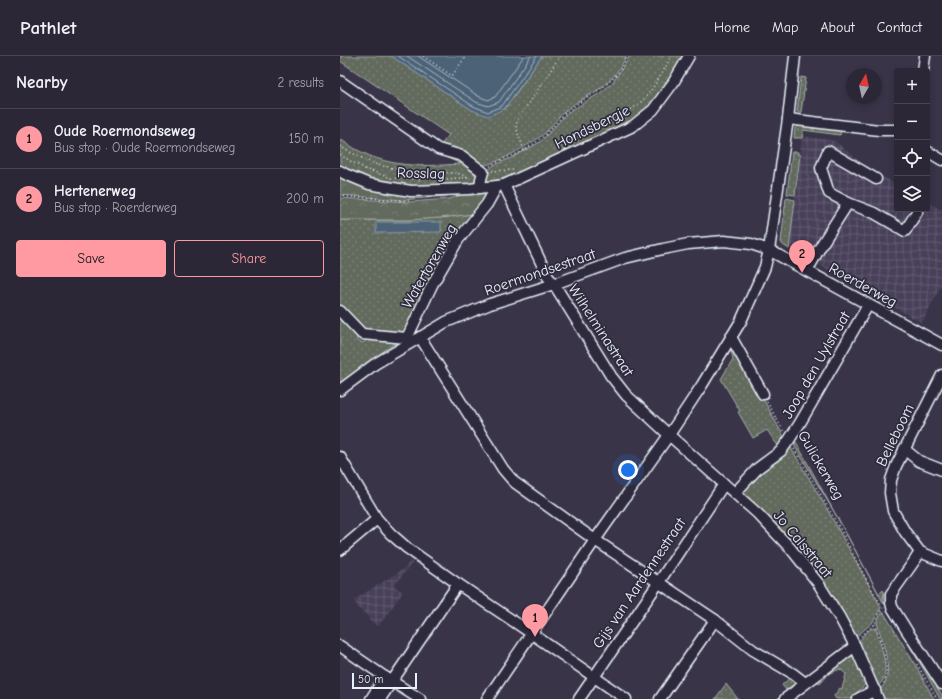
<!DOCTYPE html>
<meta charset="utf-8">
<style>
:root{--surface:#2c2737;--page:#383342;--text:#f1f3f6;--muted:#a6a5ad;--line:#484452;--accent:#ff9aa2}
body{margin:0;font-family:"Comic Neue",sans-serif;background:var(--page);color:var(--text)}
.controls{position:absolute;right:12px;top:12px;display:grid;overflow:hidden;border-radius:4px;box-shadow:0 2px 6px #0003}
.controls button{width:36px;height:36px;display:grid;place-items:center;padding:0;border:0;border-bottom:1px solid var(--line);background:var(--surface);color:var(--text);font:20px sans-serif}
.compass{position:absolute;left:506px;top:12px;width:36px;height:36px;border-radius:50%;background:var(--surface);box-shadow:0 2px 6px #0003;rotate:9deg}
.scale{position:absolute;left:12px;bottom:10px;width:65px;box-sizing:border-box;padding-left:4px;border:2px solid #e8f1f8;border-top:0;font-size:11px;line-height:14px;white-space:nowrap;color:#e8f1f8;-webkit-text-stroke:3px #2f2a3d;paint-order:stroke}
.you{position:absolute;left:288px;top:414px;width:14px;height:14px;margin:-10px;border:3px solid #fff;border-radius:50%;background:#1a73e8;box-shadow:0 0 0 6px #1a73e833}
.badge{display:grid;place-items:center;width:26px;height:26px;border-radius:50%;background:var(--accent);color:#111;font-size:13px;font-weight:700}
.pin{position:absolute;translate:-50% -33px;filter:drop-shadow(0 1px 2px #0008)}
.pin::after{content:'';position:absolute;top:21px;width:14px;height:12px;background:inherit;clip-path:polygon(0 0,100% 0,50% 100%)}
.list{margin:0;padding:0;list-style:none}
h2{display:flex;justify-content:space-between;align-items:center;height:52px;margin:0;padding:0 16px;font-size:17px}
h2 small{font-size:13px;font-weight:400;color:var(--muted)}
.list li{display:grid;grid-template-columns:26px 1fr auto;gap:12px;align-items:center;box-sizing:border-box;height:60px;padding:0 16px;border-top:1px solid var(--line)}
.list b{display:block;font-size:15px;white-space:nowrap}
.list p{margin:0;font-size:13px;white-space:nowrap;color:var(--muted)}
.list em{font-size:13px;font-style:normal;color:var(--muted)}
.actions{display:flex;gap:8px;padding:12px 16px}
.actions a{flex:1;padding:9px 0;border:1px solid var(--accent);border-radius:4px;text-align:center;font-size:14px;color:var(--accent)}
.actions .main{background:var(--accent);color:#111}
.icon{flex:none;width:22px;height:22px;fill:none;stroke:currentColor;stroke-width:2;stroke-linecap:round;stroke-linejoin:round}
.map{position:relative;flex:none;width:602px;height:643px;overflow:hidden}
header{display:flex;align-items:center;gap:24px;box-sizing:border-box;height:56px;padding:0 20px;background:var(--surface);border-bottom:1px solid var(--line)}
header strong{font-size:19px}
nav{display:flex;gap:22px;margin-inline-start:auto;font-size:14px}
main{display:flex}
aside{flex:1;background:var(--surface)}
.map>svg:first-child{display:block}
.industrial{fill:url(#industrial-grid)}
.green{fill:url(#green-dots);stroke:#a5aeaa}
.forest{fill:url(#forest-crowns);stroke:#a5aeaa}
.water{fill:#4c6277;stroke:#8a9bab}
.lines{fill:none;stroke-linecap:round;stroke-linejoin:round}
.shore{stroke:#aab8c4;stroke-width:1}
.minor-casing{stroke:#e8f1f8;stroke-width:13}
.path{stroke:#e8f1f8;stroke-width:1.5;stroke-dasharray:1 3;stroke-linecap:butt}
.minor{stroke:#2f2a3d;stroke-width:10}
.labels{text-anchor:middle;stroke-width:3.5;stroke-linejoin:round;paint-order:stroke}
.street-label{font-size:15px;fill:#e8f1f8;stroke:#2f2a3d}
</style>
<header>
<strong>Pathlet</strong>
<nav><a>Home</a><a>Map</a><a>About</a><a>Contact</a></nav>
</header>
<main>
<aside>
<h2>Nearby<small>2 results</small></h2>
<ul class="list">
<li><span class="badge">1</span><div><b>Oude Roermondseweg</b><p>Bus stop · Oude Roermondseweg</p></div><em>150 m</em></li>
<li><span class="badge">2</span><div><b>Hertenerweg</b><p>Bus stop · Roerderweg</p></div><em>200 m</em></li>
</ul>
<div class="actions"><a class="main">Save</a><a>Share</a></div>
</aside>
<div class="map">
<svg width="602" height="643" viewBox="0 0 602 643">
<defs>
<pattern id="industrial-grid" width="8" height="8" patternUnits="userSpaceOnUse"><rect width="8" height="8" fill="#474058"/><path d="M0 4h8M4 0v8" fill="none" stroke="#625c71"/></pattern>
<pattern id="green-dots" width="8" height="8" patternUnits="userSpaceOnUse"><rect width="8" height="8" fill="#626a5d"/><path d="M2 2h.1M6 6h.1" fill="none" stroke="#788075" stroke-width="1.8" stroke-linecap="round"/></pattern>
<pattern id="forest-crowns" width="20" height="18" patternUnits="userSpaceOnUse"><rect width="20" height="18" fill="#626a5d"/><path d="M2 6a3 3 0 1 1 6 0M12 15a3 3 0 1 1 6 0" fill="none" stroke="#788075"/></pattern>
</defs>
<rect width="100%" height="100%" fill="#3a3449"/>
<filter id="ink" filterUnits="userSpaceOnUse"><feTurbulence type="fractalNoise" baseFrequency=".025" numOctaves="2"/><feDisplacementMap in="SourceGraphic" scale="8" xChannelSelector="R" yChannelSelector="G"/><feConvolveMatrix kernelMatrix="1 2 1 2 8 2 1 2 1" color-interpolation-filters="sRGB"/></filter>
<g filter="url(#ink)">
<g class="industrial">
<polygon points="462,80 495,85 523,109 557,129 557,153 587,153 587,146 602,154 602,228 582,267 480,209 449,193"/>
<polygon points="72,503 74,505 54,530 63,536 38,571 29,564 30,562 18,552 14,544 65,512"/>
</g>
<g class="green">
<path d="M0,0H51L132,54L165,53L202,0H286C281,12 273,23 262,31C251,39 237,45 226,54C218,60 213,70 206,76C197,85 157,108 144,109C135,110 110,95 100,90L109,79L0,5Z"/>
<polygon points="289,0 345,0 315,46 295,65 280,72 167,121 157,125 144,126 146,116 154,109 171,102 200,86 209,77 227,57 260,37 272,27 287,5"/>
<polygon points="461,21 466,22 461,56 457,56"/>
<polygon points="460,69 472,71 472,73 474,73 475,71 501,75 500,79 463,74 462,82 454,82 455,72"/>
<path d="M0,83C40,112 74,111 121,108L99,98L120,103L136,116L138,122L135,127L77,131L38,126L23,121L0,110Z"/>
<polygon points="452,96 458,96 458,99 460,99 455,139 447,138"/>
<polygon points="446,142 455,144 449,193 443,189 441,186"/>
<polygon points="133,158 95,211 67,278 35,277 23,272 0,250 0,164 68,164 100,162"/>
<polygon points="0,261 17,280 17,285 23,287 27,283 61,284 45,294 0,327"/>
<polygon points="394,290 444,381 438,390 435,386 427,374 413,382 398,356 400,355 381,323 393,303 391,294"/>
<polygon points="456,386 539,538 543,534 544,536 543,544 545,548 544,548 499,464 454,389"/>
<polygon points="449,391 451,392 487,453 541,551 540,554 532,567 518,579 515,579 476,521 478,516 462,495 456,495 404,439 404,435 413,422"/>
<polygon points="547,550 602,639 602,643 600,643 584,614 546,551"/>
<path d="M542,557H544L576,610L594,643H542L539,634C557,621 542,585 537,567L539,561Z"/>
<path d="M533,572L536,573C540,588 553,619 538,630L518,587C522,581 527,574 533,572Z"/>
<path d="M512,600L514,601L526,625C525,631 520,633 516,637L517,639L512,643H496L494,640L500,632L502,633L506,618L500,613L486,619L487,620L480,628L475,624L508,601Z"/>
<polygon points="452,620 457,626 446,634 442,629"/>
<polygon points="386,628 398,643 375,643"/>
</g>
<g class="forest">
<path d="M0,121C9,125 19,129 29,133C55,142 87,139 115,138L107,140L63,144L0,139Z"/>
<polygon points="148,134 149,138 133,158 100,162 68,164 0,164 0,142 69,146 109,143 130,136"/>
</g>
<g class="water">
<polygon points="51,0 202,0 164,53 148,60 132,54"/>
<polygon points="36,166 101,166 101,176 36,177"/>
</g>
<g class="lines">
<g class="shore">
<polyline points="58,0 133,50 148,56 162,50 197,0"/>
<polyline points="67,0 136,46 148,50 159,46 191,0"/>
<polyline points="78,0 138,40 148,44 155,41 184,0"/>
</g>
<g class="minor-casing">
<g id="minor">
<polyline points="583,15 585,0"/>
<polyline points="0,25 98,93 122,100 143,116 141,123 140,132"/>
<polyline points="448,63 539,74 557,74"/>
<polyline points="587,95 602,104"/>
<polyline points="0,115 5,118 29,128 71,135 129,133 157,130 164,129 293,70 313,54 333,27 349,0"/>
<polyline points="164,129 208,221 214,228 271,320 286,339 329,379 418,458 451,493 478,527 500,562 515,590 538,643"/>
<polyline points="508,147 489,137 481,112 488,95 536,123"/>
<polyline points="467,215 482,188 508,147 534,157 565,175 577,156"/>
<polyline points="0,255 22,278 67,282"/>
<polyline points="80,281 163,413 174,426 255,484 375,564"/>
<polyline points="391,281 423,338"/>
<polyline points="70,287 67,282 92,229 118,184 147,148 157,130"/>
<polyline points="602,319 556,410 551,424 550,437 553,455 565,476 580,496 602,505"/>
<polyline points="0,334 35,308 106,266 150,248 214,228 285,202 323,193 348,188 384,185 411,188 429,194 602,289"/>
<polyline points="564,393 579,405 602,414"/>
<polyline points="0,401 37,463 51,478 67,492 118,528 191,577 224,600 286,643"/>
<polyline points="395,437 418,412 441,395 449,384 460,367 528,249"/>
<polyline points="0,494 37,463"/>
<polyline points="580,496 575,504 551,538 551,546 552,551 567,575 602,628"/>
<polyline points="0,590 45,621 80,643"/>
<polyline points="31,643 45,621"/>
<polyline points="40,643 118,528"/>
<polyline points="147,643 255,484 329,379 362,329 401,265 425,211 429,194 448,63 455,0"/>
<polyline points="239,643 319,526 384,428"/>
<polyline points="320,643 375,564 413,594 452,617 465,627"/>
<polyline points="445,643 515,590"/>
<polyline points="518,643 535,634"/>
</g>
</g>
<g class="path">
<polyline points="83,0 112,20 126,0"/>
<polyline points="0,90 6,94 34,108 66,115 117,117 128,121"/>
<path d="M217,93C237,80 259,71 280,60C288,55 296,51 303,44C315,31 323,15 332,0"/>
<polyline points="184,94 177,75 176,69 178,62 190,46 220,0"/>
<polyline points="0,99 25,113 51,122 82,124"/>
<path d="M150,110C160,104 172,100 183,95C189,91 196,86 203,81C214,72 221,59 233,51C254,36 278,27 287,0"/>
<polyline points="152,115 174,114"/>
<polyline points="95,124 131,121"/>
<polyline points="0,140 70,145"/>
<polyline points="427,346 444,376"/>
<path d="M454,393C471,422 488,451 504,480C516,504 528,528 542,550"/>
<path d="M535,568C540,582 552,614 543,628"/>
<polyline points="521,580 535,568 537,561 543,552"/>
<polyline points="577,608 597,643"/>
</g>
<use href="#minor" class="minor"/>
</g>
</g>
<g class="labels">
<g class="street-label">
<text transform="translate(252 71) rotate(-26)" y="5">Hondsbergje</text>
<text transform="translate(81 117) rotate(2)" y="5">Rosslag</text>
<text transform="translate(89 210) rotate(-60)" y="5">Watertorenweg</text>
<text transform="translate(200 216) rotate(-19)" y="5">Roermondsestraat</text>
<text transform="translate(523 229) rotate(29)" y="5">Roerderweg</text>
<text transform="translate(261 274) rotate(57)" y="5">Wilhelminastraat</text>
<text transform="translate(476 309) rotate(-60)" y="5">Joop den Uylstraat</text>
<text transform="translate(555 379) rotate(-64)" y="5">Belleboom</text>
<text transform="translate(481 409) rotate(60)" y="5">Gulickerweg</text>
<text transform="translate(463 488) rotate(50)" y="5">Jo Calsstraat</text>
<text transform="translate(299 527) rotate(-56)" y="5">Gijs van Aardennestraat</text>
</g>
</g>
</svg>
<div class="controls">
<button>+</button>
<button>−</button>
<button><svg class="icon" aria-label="locate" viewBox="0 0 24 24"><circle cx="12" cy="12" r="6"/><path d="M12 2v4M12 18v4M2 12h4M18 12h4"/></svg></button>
<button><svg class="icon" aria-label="layers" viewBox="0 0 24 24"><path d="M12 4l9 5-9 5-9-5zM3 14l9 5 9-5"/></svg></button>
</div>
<svg class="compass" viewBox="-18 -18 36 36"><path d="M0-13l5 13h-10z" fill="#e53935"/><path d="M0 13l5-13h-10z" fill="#a6a5ad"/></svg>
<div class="scale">50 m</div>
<div class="you"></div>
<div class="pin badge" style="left:195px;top:581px">1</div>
<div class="pin badge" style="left:462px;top:217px">2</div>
</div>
</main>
